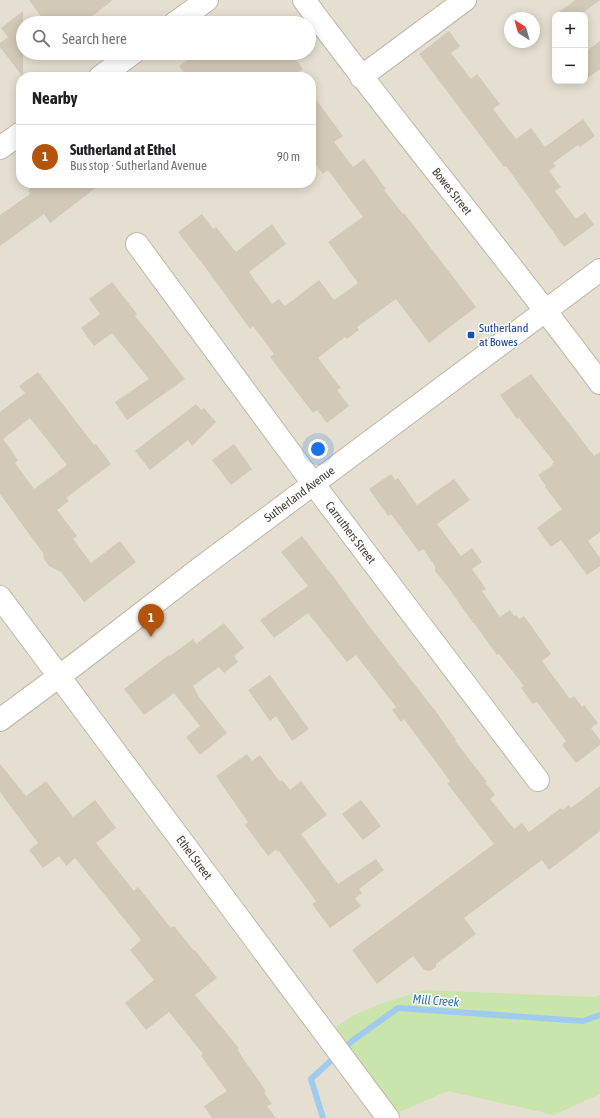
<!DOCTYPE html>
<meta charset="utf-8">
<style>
:root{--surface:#fff;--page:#f6f6f6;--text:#202124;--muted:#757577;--line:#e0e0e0;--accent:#b45309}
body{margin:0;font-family:"Asap Condensed",sans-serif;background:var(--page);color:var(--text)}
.controls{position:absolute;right:12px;top:12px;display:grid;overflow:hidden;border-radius:8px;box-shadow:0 2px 10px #0003}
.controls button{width:36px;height:36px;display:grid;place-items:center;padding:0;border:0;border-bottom:1px solid var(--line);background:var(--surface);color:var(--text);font:20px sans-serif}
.compass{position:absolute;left:504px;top:12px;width:36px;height:36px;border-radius:50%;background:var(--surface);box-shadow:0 2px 10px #0003;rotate:323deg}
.you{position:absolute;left:318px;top:449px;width:14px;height:14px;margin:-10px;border:3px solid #fff;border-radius:50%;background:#1a73e8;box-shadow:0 0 0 6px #1a73e833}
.badge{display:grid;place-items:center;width:26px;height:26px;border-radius:50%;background:var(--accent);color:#fff;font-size:13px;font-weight:700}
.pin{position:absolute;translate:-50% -33px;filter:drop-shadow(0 1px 2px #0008)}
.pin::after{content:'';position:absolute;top:21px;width:14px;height:12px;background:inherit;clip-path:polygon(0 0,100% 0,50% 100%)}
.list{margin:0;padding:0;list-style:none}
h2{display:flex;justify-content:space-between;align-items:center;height:52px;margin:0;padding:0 16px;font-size:17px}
h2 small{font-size:13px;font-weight:400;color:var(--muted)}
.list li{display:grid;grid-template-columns:26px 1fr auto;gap:12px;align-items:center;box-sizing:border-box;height:64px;padding:0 16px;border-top:1px solid var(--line)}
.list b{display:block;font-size:15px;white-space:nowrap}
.list p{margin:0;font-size:13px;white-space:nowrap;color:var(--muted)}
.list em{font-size:13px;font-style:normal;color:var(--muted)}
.icon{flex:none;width:22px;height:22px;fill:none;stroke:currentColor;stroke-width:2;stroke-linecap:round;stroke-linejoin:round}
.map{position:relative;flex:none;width:600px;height:1118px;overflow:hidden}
.search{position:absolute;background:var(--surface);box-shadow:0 2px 10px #0003;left:16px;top:16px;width:300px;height:44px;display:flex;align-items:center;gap:10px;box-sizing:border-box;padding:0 14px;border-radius:22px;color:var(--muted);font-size:15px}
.panel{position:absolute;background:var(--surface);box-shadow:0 2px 10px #0003;left:16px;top:72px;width:300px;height:116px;border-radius:16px}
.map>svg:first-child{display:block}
.residential{fill:#e5dfd1;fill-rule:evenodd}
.green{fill:#cae5ac}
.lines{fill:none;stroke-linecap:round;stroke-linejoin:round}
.stream{stroke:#9fccee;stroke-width:6}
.building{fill:#d2c9b9;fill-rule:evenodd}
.minor-casing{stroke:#bfb8a9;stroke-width:24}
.tertiary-casing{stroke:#bfb8a9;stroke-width:24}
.minor{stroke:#fff;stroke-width:22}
.tertiary{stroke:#fff;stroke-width:22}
.transit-dot{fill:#1a4fb4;stroke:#fff;stroke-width:1.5}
.labels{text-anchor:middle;stroke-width:3;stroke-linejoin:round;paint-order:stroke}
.street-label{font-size:12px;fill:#433d33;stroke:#fff}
.transit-label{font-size:12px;fill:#164399;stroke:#fff;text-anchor:start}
.water-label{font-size:13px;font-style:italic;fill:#2f74ac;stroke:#fff}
</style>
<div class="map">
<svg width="600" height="1118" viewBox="0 0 600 1118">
<rect width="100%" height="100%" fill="#f1ede3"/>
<path class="residential" d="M0,0H600V1118H0ZM555,15H585V81H555ZM510,18H534V42H510ZM23,23H309V53H23ZM21,77H311V183H21Z"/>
<polygon class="green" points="424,990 595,997 600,995 600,1094 554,1115 448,1091 395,1114 330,1031 354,1015 380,1004"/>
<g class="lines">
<g class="stream">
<polyline points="343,1050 352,1041 398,1008 583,1021 600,1015"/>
<polyline points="323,1118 311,1079 336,1056"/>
</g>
</g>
<g class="building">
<polygon points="29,0 113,0 83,23 46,23"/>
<polygon points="575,0 600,0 580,15 555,15"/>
<polygon points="23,11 23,77 0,47 0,43 8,37 1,28"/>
<polygon points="449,31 460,46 451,53 471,79 477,74 500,104 493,109 516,139 531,128 545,147 583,119 595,136 580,147 578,145 553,163 556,166 549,171 561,187 555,191 576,219 585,212 594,225 564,247 506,166 504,167 419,54"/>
<polygon points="600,41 600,69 585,80 585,52"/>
<polygon points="197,53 291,53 303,69 292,77 188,77 179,66"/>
<polygon points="311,93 343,136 334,142 353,167 364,159 386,189 384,190 403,214 404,213 476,307 429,343 396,299 357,327 359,330 347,339 345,337 318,358 341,388 337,390 349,406 327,423 317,410 313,413 270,357 274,354 253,326 250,329 200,260 200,261 178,232 202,214 213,229 216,227 236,252 272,224 286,244 249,272 272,304 279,299 285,306 319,280 334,300 358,283 328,242 363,217 328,170 323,174 311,158"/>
<polygon points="37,183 102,183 50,223 44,214 0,246 0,215 30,194 28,190"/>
<polygon points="112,282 137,314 135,316 154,339 185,379 127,420 115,402 149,379 112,333 94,346 81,328 100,314 89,299"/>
<path d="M38,372L94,445L96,444L111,464L66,498L69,501L57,510L77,536L73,539L91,563L120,541L136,562L84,602L61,572L49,566L44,559L43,553L0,494V412L25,393L19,386ZM30,418L67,465L34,489L15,463L18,460L3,439Z"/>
<polygon points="531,374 594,456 600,452 600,532 588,541 600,558 600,566 587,575 561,540 551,547 537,528 562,509 545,487 546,486 538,475 553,465 552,464 554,462 519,418 517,419 500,395"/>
<polygon points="196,404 201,410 204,408 216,422 192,446 188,440 150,470 135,451"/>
<polygon points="234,444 252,469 231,485 212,460"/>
<polygon points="391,474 395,480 398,478 417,505 454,479 470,500 437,524 461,556 472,548 482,562 472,569 486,589 482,591 500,617 510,610 514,616 516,615 519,619 524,616 551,654 542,661 570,699 574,696 582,707 584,705 598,723 591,728 600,740 600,745 576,763 562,745 566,741 537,702 533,704 521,688 524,686 499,654 497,655 474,623 473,623 448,587 435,571 435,566 423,549 419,552 391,514 388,516 369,489"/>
<polygon points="302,536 336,580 369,626 437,713 456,740 455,741 487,782 485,782 495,795 490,799 514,829 522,823 529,832 561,808 562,810 569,805 571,808 600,786 600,831 549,870 542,860 464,918 476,934 436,964 436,967 430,971 424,970 413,956 377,984 352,950 494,844 447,783 450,781 404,719 401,722 392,710 396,707 356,655 347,662 308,613 274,638 260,620 308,586 281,552"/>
<polygon points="224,623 244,648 234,656 238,662 224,673 219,667 193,686 199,697 227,733 200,755 186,737 200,726 174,693 144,715 124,689 169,655 170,656 193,639 196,644"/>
<polygon points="270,675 309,729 292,741 276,716 270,721 248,690"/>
<polygon points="247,754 252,761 260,755 280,782 282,780 290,790 301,781 327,815 301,834 338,884 376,859 384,870 359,889 362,893 355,898 361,906 330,928 312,904 316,901 279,851 278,852 276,849 268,856 245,825 248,822 216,776"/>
<polygon points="0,764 26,796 46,781 73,817 95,800 116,828 96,843 134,891 138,887 171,928 174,926 194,951 195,950 217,978 195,995 238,1047 238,1050 242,1057 266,1091 264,1093 272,1104 267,1106 276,1118 212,1118 204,1106 227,1091 201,1056 203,1054 169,1012 146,1030 125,1003 154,980 130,950 141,940 75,858 66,866 59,856 43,868 29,850 38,843 0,792"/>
<polygon points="361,800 381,826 363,840 342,814"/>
</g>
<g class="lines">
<g class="minor-casing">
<g id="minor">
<path id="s1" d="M304,0C400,130 504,253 600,383"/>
<polyline points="175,23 207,0"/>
<polyline points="100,77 133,53"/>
<polyline points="361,77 465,0"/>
<polyline points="0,148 21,133"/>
<path id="s2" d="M137,244L306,474L538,780"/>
</g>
</g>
<g class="tertiary-casing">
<g id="tertiary">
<path id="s3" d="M0,597L388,1118"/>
<path id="s4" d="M0,720L81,660L199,569L600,270"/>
</g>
</g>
<use href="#minor" class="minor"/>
<use href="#tertiary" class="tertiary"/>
</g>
<rect class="transit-dot" x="467" y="331" width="8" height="8" rx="2"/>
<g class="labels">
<g class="street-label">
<text dy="4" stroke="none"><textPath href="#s1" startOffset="242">Bowes Street</textPath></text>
<text dy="4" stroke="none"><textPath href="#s4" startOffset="375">Sutherland Avenue</textPath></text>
<text dy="4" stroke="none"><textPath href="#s2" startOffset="359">Carruthers Street</textPath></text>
<text dy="4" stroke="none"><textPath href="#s3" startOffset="325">Ethel Street</textPath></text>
</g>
<g class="transit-label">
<text x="479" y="332">Sutherland<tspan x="479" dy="14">at Bowes</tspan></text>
</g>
<g class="water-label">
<text transform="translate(436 1000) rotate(4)" y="5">Mill Creek</text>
</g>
</g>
</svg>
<div class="controls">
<button>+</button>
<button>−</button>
</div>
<svg class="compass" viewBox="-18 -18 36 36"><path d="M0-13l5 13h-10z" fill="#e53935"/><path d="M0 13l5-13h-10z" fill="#757577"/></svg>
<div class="you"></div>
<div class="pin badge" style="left:151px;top:637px">1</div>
<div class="search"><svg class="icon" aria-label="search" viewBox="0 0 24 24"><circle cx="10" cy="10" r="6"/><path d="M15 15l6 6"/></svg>Search here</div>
<section class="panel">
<h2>Nearby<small></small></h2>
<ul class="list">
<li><span class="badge">1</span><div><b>Sutherland at Ethel</b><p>Bus stop · Sutherland Avenue</p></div><em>90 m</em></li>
</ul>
</section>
</div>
